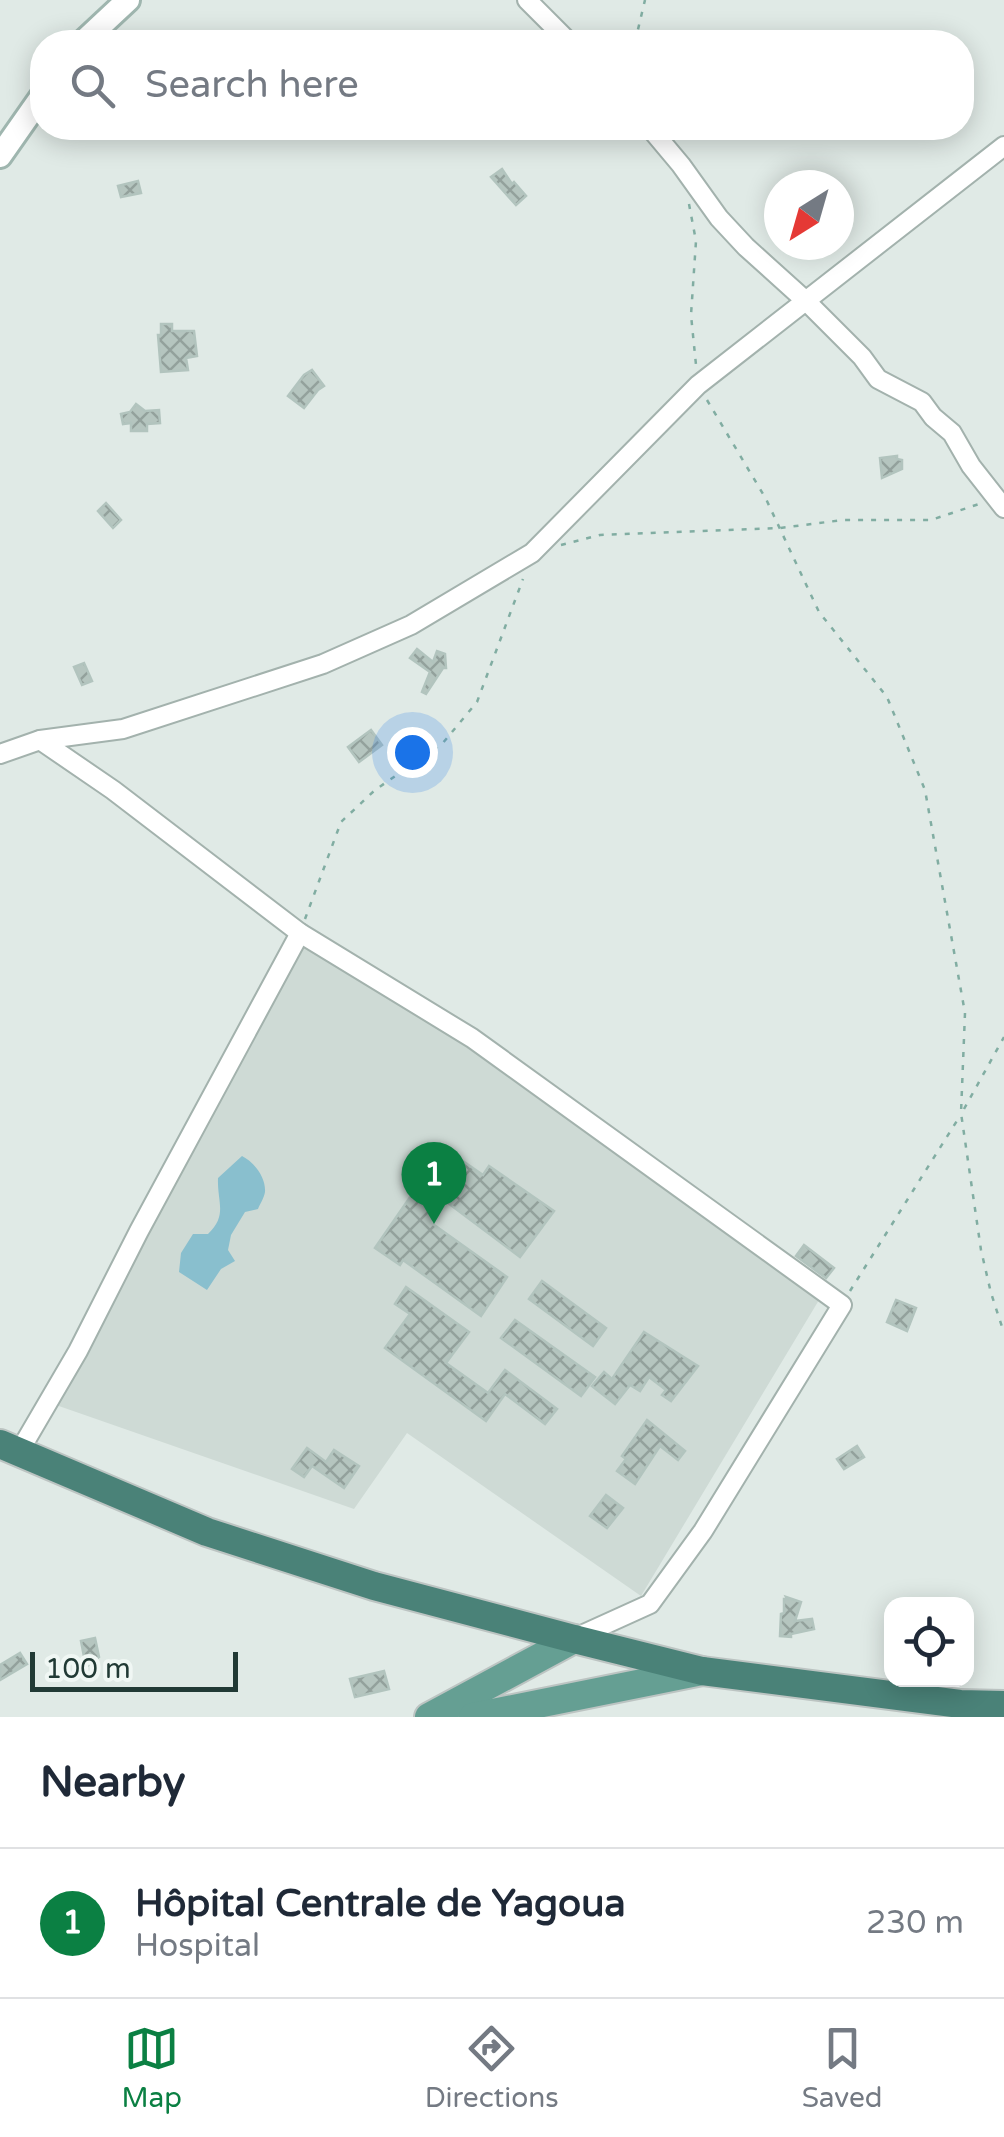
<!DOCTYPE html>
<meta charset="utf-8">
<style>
:root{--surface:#fff;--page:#f6f6f7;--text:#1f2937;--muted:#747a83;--line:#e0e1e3;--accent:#0b8043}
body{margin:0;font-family:"Varela Round",sans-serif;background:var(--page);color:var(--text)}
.controls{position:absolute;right:30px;bottom:30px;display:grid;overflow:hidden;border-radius:20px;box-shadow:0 5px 25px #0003}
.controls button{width:90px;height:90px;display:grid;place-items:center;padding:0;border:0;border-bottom:2px solid var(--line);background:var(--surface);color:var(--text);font:50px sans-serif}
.compass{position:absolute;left:764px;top:170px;width:90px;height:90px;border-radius:50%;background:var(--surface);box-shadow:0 5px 25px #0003;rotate:217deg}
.scale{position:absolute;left:30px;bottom:25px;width:208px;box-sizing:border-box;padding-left:10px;border:5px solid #213a35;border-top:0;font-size:28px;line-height:35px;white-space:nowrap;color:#213a35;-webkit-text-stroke:8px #f0f7f4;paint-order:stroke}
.you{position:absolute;left:412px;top:752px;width:35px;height:35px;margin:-25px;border:8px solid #fff;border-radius:50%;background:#1a73e8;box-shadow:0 0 0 15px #1a73e833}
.badge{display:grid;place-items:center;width:65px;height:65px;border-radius:50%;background:var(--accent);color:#fff;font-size:32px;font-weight:700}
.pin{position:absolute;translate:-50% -82px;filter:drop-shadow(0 2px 5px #0008)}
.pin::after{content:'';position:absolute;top:52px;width:35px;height:30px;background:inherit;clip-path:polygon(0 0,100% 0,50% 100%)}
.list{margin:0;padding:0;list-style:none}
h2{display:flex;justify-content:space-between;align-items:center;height:130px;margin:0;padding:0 40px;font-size:42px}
h2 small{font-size:32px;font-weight:400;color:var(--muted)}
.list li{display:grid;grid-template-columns:65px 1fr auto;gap:30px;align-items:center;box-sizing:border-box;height:150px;padding:0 40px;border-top:2px solid var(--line)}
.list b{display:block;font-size:38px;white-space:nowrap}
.list p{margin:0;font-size:32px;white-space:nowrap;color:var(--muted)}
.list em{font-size:32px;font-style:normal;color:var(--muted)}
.icon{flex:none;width:55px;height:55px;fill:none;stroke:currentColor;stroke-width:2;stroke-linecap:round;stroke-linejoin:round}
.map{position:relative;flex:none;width:1004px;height:1717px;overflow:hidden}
.search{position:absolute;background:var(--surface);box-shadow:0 5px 25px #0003;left:30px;right:30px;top:30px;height:110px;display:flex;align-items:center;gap:25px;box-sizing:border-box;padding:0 35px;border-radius:40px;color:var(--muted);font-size:38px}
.sheet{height:280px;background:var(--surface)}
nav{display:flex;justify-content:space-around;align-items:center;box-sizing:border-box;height:140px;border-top:2px solid var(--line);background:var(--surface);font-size:28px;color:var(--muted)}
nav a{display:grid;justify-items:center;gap:5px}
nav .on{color:var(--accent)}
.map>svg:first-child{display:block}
.built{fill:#cedad5}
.water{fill:#89bfce}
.building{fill:url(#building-cross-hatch);stroke:#b2c4be;stroke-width:2.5}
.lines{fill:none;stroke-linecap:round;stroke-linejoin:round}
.minor-casing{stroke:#a3b2ad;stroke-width:22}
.secondary-casing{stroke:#9fb6af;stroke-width:28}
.primary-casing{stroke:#bcc4c2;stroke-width:32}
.trunk-casing{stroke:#bcc4c2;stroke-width:32}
.path{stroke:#81ada2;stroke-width:2.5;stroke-dasharray:5 8;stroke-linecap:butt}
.minor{stroke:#fff;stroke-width:18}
.secondary{stroke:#fff;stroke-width:22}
.primary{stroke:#659f93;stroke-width:28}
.trunk{stroke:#4a8278;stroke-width:28}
</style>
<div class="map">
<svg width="1004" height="1717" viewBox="0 0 1004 1717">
<defs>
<pattern id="building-cross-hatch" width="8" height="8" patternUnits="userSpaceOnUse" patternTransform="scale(2.5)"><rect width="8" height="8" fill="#b5c5bf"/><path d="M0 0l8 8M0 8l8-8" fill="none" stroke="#93a19c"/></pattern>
</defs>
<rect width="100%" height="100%" fill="#e0eae6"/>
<polygon class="built" points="309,934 819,1300 641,1596 407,1433 354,1509 56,1405"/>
<path class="water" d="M242,1156C254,1162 266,1177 265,1192C264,1198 260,1204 258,1209L245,1212L231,1235L228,1250L235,1261L221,1269L207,1290L179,1272L181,1253L193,1234H208C228,1215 217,1202 218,1178Z"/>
<g class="building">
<polygon points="502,169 512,184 514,182 526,196 516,205 491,177"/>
<polygon points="138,181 141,193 121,197 118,186"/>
<polygon points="161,324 172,324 172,331 194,331 197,356 186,358 188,370 161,372 158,335 161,335"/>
<polygon points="312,370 324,386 318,390 304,408 288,396 304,375"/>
<polygon points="136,404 145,411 159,410 160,423 147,424 147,431 131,431 131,423 123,424 121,414 130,412"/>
<polygon points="897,456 897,459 902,460 902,469 882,478 880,458"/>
<polygon points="106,503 121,520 113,528 98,511"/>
<polygon points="417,649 433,662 437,651 445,654 446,668 443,668 426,694 422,692 430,672 410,658"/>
<polygon points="84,663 92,681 82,685 74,667"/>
<polygon points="371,730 382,745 359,762 348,747"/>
<polygon points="444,1148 483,1175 489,1166 554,1211 520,1257 444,1200 430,1222 507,1277 481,1316 403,1260 400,1265 375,1248"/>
<polygon points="804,1245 834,1268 826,1278 796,1256"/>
<polygon points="542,1281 606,1328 593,1346 529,1299"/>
<polygon points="406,1287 469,1332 446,1363 488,1393 505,1370 557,1409 545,1424 505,1394 486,1421 385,1348 410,1314 395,1304"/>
<polygon points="896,1300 916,1308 907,1331 887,1322"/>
<polygon points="515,1320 595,1377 581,1396 501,1338"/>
<polygon points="644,1332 698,1366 671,1401 662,1395 666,1390 649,1377 640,1391 630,1385 615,1404 592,1386 604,1372 612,1379"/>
<polygon points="647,1420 685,1451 678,1460 660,1446 635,1484 617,1471 626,1459 622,1456"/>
<polygon points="857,1446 864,1457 844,1469 837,1459"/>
<polygon points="307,1448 326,1462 334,1450 359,1466 344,1488 312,1466 304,1477 292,1469"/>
<polygon points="606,1495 623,1508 607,1528 590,1516"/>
<polygon points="786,1597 801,1602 795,1621 812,1619 814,1629 791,1634 791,1637 780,1636 781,1614 784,1613 784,1599 787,1599"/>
<polygon points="95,1638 99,1657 86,1667 81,1641"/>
<polygon points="20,1653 27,1664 0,1680 0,1665"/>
<polygon points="384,1671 389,1689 355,1697 350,1679"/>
</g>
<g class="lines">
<g class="minor-casing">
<g id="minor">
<polyline points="527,0 569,42"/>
<polyline points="650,128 681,165 719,218 746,247 807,302 862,357 878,379 922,402 933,417 952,433 971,466 1004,508"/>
<polyline points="40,740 113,790 300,933 472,1038 842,1305 703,1531 650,1604 575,1638"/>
<polyline points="0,754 40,740 123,729 323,664 411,625 532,553 698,385 1004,146"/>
<polyline points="19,1452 78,1351 139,1231 300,933"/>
</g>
</g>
<g class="secondary-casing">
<g id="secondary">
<polyline points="83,42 128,0"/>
<polyline points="0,156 42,96"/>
</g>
</g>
<g class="primary-casing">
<g id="primary">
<polyline points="429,1717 574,1639"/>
<polyline points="473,1717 702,1671"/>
</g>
</g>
<g class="trunk-casing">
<polyline id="trunk" points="0,1444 207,1532 374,1586 574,1639 702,1671 960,1704 1004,1705"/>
</g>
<g class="path">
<polyline points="635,42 645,0"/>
<polyline points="689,204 696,241 691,315 696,365"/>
<polyline points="707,400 766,499 819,612 887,697 925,790 965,1013 961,1113 981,1250 991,1293 1004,1333"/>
<polyline points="561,545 600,535 780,528 843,520 931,520 979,504"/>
<polyline points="305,919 341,822 375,790 442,744 477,702 523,579"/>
<polyline points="964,1109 1004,1037"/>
<polyline points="850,1291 960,1116"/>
</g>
<use href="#minor" class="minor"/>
<use href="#secondary" class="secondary"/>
<use href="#primary" class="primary"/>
<use href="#trunk" class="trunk"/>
</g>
</svg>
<div class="controls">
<button><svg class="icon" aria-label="locate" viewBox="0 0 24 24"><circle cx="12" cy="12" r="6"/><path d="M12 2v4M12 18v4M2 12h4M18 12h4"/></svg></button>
</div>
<svg class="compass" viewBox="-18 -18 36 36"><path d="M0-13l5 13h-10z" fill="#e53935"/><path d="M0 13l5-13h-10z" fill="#747a83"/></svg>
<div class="scale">100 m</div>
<div class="you"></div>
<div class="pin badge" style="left:434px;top:1224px">1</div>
<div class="search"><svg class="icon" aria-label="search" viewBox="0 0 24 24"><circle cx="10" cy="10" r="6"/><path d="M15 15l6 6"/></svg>Search here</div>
</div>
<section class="sheet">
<h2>Nearby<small></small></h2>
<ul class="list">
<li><span class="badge">1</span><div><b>Hôpital Centrale de Yagoua</b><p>Hospital</p></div><em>230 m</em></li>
</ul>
</section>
<nav>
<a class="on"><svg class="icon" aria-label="map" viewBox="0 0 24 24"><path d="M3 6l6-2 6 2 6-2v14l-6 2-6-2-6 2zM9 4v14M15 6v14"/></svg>Map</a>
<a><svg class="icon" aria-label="directions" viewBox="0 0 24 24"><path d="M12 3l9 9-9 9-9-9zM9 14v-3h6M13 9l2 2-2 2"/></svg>Directions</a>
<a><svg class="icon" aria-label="saved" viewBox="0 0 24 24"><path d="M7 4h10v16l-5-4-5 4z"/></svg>Saved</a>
</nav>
